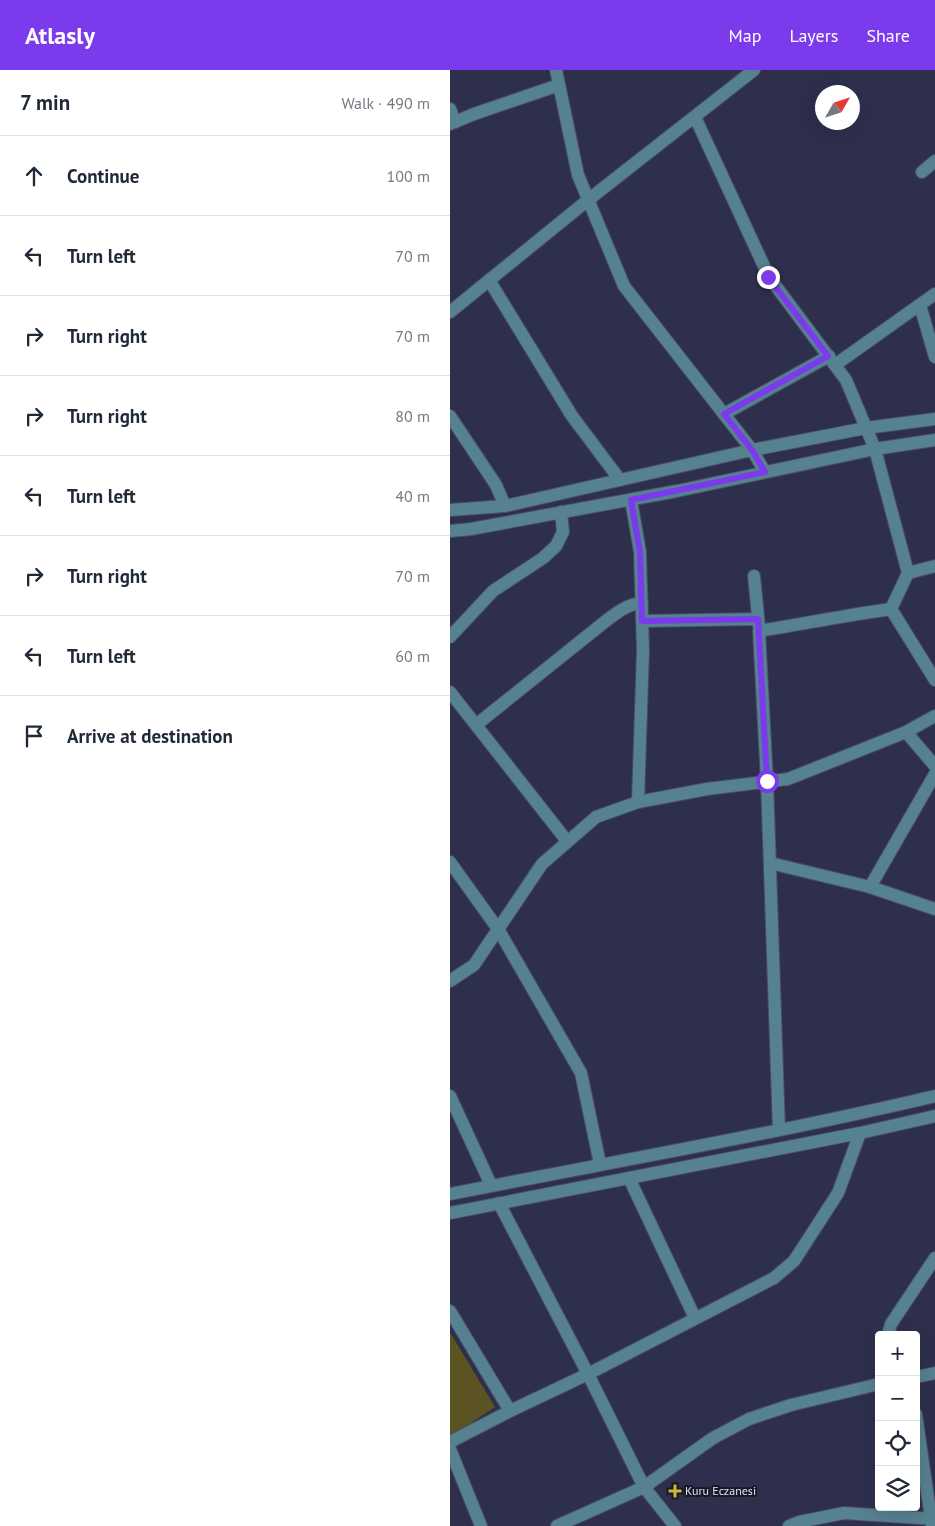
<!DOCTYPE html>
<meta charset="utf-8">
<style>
:root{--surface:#fff;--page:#f2f2f3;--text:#1f2937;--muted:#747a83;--line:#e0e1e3;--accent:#7c3aed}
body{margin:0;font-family:"PT Sans",sans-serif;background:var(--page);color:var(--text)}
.controls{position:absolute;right:15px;bottom:15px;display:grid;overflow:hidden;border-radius:5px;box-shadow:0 5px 20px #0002}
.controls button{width:45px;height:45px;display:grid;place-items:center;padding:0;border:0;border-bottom:1px solid var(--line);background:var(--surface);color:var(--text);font:25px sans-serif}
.compass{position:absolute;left:365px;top:15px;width:45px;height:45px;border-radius:50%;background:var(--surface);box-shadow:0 5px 20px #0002;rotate:51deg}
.stop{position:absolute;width:15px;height:15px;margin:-11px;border:4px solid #7c3aed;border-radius:50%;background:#fff}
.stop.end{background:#7c3aed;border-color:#fff;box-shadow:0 1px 5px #0008}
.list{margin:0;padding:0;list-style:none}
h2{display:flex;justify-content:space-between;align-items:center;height:65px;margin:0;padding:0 20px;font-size:21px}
h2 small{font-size:16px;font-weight:400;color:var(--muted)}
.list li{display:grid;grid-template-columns:32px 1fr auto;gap:15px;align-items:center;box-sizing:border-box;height:80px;padding:0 20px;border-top:1px solid var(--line)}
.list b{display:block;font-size:19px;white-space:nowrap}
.list em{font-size:16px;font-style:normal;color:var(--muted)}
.icon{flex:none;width:28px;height:28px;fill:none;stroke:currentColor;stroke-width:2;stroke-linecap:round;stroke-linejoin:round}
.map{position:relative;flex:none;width:485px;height:1456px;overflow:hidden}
header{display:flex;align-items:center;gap:30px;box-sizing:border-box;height:70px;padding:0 25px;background:var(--accent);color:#fff}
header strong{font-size:24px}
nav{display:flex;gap:28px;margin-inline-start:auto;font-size:18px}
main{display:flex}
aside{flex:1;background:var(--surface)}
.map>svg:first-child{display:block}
.green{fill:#5b5422}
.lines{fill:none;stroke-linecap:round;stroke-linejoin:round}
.minor-casing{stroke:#4a4c68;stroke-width:14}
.minor{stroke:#568190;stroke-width:12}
.route{stroke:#7c3aed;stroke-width:6}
.poi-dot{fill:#ccb939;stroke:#181926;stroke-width:2}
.labels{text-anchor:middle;stroke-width:4;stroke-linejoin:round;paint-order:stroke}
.poi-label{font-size:12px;fill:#e1e3f7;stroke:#181926;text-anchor:start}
</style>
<header>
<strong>Atlasly</strong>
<nav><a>Map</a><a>Layers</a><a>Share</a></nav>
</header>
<main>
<aside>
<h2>7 min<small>Walk · 490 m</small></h2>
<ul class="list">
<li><svg class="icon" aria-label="ahead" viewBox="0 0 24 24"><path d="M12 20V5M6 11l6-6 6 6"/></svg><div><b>Continue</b></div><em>100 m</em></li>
<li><svg class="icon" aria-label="left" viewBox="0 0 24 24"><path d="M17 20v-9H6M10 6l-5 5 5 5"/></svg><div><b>Turn left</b></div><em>70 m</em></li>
<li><svg class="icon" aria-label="right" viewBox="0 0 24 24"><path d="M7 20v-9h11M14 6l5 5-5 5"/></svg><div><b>Turn right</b></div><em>70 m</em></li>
<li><svg class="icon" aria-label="right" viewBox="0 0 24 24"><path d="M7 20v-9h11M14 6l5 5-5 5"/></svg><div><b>Turn right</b></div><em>80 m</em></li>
<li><svg class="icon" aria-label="left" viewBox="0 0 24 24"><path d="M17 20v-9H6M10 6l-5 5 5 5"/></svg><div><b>Turn left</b></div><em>40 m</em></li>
<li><svg class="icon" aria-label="right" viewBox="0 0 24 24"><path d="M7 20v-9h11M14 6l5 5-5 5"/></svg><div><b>Turn right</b></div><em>70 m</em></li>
<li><svg class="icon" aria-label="left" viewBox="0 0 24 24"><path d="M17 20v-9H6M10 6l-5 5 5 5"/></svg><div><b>Turn left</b></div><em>60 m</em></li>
<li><svg class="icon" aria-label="arrive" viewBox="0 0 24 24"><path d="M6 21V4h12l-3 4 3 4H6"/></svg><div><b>Arrive at destination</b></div></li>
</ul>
</aside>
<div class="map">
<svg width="485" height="1456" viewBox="0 0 485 1456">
<rect width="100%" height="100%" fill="#2d2f4d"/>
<polygon class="green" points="0,1264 1,1264 45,1337 0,1367"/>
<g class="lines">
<g class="minor-casing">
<g id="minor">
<polyline points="106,0 128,105 174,216 302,380 315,402"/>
<polyline points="0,39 5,52"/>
<path d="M245,47L319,207L396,310L425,379L458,503L441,539C397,545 353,554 309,561L317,711L329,1060"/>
<polyline points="0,54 24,44 109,15"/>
<polyline points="472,102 485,91"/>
<polyline points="39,210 122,346 170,410"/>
<polyline points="470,235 485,287"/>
<polyline points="0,242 138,130 304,0"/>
<polyline points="385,295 485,224"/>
<polyline points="274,344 379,286"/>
<polyline points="0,346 46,415 55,436"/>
<polyline points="181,430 190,482 193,580 188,732"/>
<polyline points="0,440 55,436 302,380 416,358 485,349"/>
<polyline points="0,461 21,459 227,421 425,379 485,370"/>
<polyline points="458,503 485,496"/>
<polyline points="304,506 309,556"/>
<polyline points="441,539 485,610"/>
<polyline points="192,551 308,549"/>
<polyline points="0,567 43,521 93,488 106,476 113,462 111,442"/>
<polyline points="0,622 117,771"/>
<path d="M26,655L152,554C164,545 176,534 192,533"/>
<polyline points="456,662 485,696"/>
<polyline points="485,704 420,817 485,839"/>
<polyline points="0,792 48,859 131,1003 150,1094"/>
<polyline points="320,793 420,817"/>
<polyline points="0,911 24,895 92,794 146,747 188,732 257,719 338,709 456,662 485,646"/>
<polyline points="0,1026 41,1115"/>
<polyline points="179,1108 245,1248"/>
<path d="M0,1124C162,1092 324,1064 485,1026"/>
<polyline points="49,1133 138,1304 194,1417 225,1456"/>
<polyline points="0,1143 410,1063 485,1046"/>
<polyline points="0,1241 60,1341 0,1372"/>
<polyline points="438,1265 441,1254 485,1188"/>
<polyline points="466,1307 485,1303"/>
<polyline points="60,1341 138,1304 324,1208 344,1191 388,1123 410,1063"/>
<polyline points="466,1344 482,1456"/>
<polyline points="0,1379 31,1456"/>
<polyline points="107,1456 194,1417 263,1368 299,1349 341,1335 429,1314"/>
<polyline points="339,1456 349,1452 394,1443 485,1449"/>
</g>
</g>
<use href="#minor" class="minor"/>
</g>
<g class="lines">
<polyline class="route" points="317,711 308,549 192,551 190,482 181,430 315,402 302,380 274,344 378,286 318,207"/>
</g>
<path class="poi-dot" d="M222.5 1413.5h5v5h5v5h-5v5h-5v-5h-5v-5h5z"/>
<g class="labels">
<g class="poi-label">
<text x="235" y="1425">Kuru Eczanesi</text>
</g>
</g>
</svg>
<div class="controls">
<button>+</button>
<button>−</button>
<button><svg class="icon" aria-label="locate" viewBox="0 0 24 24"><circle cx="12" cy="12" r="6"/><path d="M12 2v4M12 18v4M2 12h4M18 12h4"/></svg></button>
<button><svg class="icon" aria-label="layers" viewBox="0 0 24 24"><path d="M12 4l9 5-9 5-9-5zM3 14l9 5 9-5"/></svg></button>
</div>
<svg class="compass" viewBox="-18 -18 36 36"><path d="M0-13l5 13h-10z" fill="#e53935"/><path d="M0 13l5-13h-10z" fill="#747a83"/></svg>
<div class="stop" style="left:317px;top:711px"></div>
<div class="stop end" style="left:318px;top:207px"></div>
</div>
</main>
